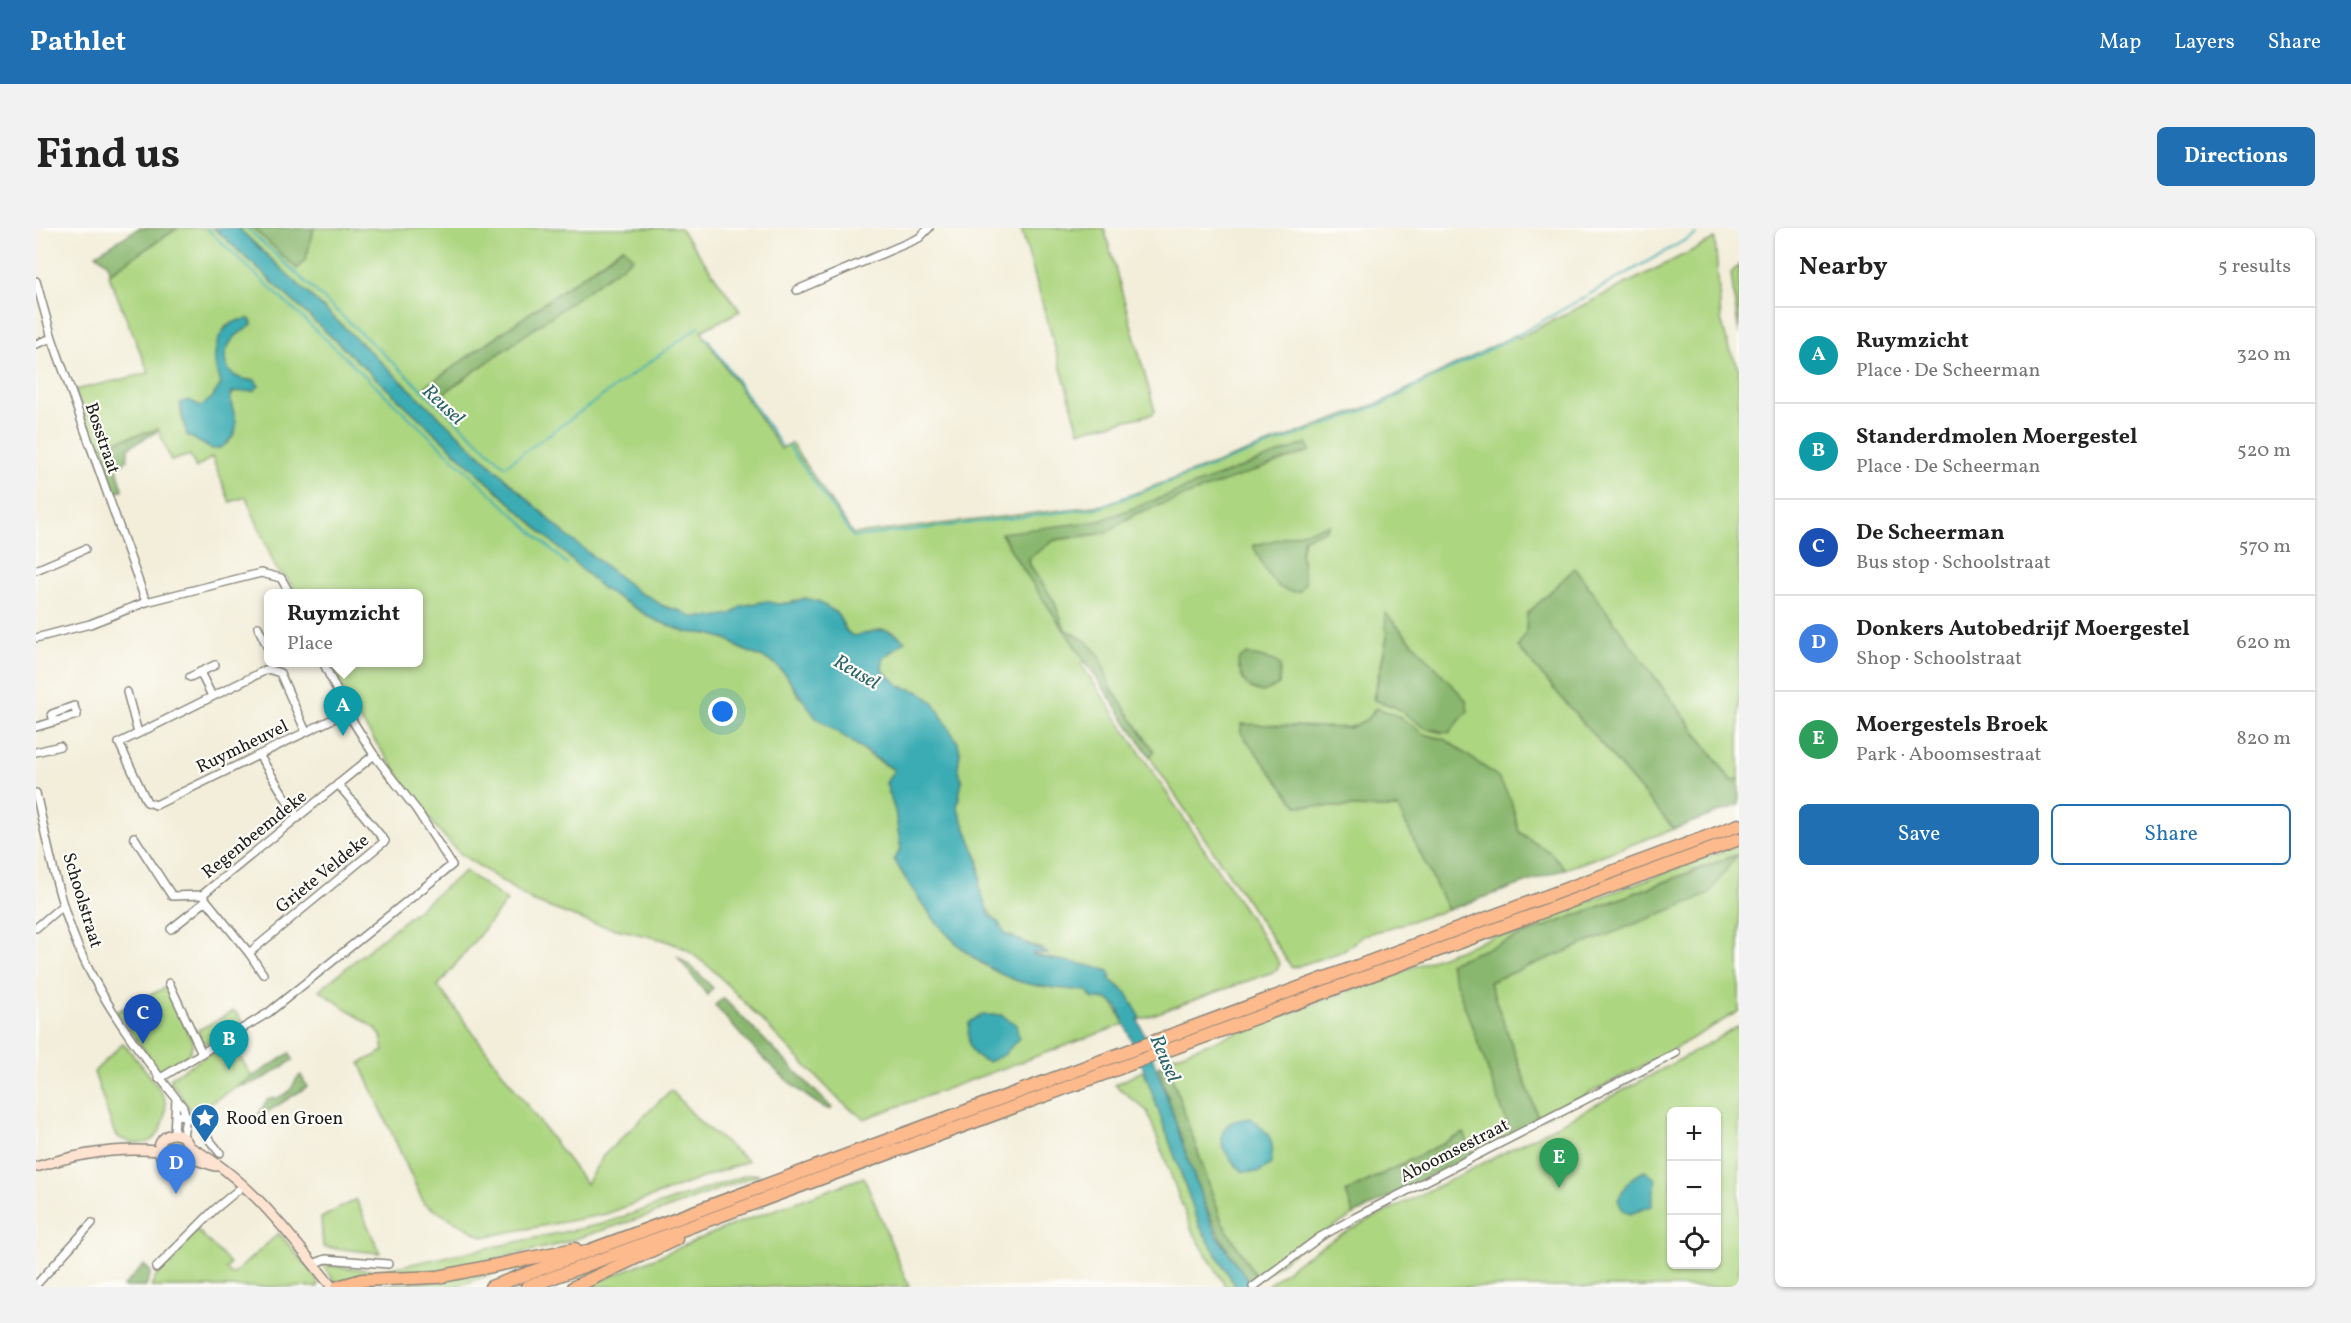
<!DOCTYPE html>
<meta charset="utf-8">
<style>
:root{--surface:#fff;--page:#f2f2f2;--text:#222;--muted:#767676;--line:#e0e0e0;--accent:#1f6fb2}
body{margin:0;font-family:Vollkorn,serif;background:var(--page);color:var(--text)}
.controls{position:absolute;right:18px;bottom:18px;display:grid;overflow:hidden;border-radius:9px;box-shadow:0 2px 4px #0004}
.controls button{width:54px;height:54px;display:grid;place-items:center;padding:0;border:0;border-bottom:2px solid var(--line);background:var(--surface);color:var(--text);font:30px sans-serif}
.you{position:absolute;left:687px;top:484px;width:21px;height:21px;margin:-15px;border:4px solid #fff;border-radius:50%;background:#1a73e8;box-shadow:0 0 0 9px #1a73e833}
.badge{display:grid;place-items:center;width:39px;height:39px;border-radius:50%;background:var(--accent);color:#fff;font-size:20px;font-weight:700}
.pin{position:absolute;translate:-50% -50px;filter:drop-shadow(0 2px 3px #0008)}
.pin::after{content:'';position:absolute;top:32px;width:21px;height:18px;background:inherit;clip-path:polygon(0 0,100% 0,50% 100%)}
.popup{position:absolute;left:228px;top:361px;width:159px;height:78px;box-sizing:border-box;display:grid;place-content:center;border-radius:9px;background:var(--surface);filter:drop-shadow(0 2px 4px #0005);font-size:20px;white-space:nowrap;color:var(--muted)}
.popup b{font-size:22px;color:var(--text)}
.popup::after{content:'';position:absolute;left:50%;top:100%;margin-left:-12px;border:12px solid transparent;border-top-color:var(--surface)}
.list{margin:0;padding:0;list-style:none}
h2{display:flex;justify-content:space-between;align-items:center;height:78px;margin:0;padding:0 24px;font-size:26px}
h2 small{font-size:20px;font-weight:400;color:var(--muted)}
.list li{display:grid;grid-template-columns:39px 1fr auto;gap:18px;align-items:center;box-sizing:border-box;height:96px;padding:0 24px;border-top:2px solid var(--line)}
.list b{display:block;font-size:22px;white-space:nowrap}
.list p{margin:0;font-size:20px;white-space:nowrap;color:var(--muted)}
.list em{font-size:20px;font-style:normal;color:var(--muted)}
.actions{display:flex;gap:12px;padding:18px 24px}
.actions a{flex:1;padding:14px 0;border:2px solid var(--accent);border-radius:9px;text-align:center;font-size:21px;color:var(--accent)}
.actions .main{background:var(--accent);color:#fff}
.icon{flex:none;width:33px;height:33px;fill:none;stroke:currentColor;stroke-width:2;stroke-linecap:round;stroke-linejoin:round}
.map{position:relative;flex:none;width:1703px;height:1059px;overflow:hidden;border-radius:9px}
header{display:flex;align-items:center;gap:36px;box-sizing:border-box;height:84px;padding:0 30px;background:var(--accent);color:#fff}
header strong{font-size:28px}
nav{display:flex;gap:33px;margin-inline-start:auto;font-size:21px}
.intro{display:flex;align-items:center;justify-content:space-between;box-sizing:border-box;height:144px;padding:0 36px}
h1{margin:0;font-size:42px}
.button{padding:15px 27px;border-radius:9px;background:var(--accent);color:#fff;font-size:21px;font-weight:700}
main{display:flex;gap:36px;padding:0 36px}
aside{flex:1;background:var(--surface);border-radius:9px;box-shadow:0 2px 4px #0004}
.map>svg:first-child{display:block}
.green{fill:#add681;stroke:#64794e;stroke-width:1.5;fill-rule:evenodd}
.forest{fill:#8ab76f;stroke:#536a46;stroke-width:1.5}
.water{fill:#3aacb3;stroke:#2b6468;stroke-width:1.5}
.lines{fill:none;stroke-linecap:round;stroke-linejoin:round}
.stream{stroke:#3aacb3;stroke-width:2}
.minor-casing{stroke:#88857b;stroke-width:10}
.secondary-casing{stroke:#88857b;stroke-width:12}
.motorway-casing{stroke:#88857b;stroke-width:15}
.minor{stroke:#fff;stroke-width:7}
.secondary{stroke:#fee3d1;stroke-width:9}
.motorway{stroke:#fcba8d;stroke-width:12}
.labels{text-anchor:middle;stroke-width:4.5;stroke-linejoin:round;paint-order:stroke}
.street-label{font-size:18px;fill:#1c1c1c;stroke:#fdfcf7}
.poi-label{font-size:18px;fill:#1c1c1c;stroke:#fdfcf7;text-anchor:start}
.water-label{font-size:20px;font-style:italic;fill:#2b6468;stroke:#fdfcf7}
</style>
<header>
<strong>Pathlet</strong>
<nav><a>Map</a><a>Layers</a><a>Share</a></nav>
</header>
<div class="intro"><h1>Find us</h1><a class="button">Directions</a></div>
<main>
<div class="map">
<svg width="1703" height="1059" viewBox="0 0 1703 1059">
<rect width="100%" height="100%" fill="#fdfcf7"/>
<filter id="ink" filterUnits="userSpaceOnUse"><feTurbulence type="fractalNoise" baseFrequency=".0167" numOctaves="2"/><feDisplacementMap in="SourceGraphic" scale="12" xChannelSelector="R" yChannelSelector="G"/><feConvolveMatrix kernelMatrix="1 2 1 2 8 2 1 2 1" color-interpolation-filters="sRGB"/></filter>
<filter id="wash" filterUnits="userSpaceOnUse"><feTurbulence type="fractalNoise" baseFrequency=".008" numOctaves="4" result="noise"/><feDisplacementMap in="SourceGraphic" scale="24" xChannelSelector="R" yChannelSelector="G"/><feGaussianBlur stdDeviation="1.35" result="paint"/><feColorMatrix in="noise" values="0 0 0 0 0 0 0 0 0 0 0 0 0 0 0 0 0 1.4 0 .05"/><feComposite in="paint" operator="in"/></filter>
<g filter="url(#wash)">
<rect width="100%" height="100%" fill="#f3eeda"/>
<g class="green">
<path d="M142,0H178L566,360L619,392L650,404L674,406L693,412L703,420L737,434L750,447L763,469L831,526L858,542L850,555L859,583L865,621L858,631C887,681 919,728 974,750C998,760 1026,760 1051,763L1057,771C1085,770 1076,781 1089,796L828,891L804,873L677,742L650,721L628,712L555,695L496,673L423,625L399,598L341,516L318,482L293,435L382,434V366L260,365L251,350L241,343L210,269L194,274L176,229L160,240L154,227L135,233L122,201L59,219L39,162L113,145L72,46ZM203,92L216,94V97C211,101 205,103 200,108C179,128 190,154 219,152L195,167C195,183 204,199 192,215L151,207L144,183L152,172L165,178L176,170L185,156C176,138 178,116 190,98Z"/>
<path d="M202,0H217L261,41L270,31L278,0H644L704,83L665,103L745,221L755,215L817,306L1067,277L1348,173L1479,107L1482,110L1679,11L1685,91L1693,121L1703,139V551L1696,553L1539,341L1491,386L1490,405L1482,419L1638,601L1529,641L1519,629L1483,604L1477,581L1462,549L1410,512L1388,506L1338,481C1332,493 1319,501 1305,499L1261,578L1362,580L1412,682L1329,707L1305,724L1256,740L1117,534L1114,529L1118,523L1074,459L1064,428L1030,402L1050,433L1045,436L1244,735L1241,742L1234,745L1102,792C1095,774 1090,759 1072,751L1073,743C1048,734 1023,734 997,727L995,725L1007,726L1008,722L969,706L948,676L943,659L944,649L942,631L921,579L926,552L922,539L924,525L922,515L884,464L864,458L846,442L847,430L869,413C846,393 842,405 817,408L811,403L801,385L781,373L769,370L754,375L740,376L731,373L706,378L696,386L678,389H654C646,380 636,382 627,378C618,373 616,368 605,366L530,307ZM587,19L596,30L401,170L389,159ZM1271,215L1274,223L1099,286L1070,305L1019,312L993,330L994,337L1018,373L1027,398L965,306L1063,293ZM1290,302L1268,310L1265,327L1267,338L1246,359H1242L1218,317ZM1350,386L1430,472L1405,505L1389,500L1359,479L1337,470L1351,410Z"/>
<polygon points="985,0 1068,0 1119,183 1117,186 1043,203"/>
<polygon points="1703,37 1703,107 1695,45"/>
<polygon points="1703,617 1703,783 1631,825 1503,892 1453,754 1671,667 1699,627 1413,735 1475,906 1437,926 1428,905 1310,964 1318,987 1272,1014 1222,1052 1186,994 1130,831"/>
<polygon points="429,643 471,673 402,758 550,956 567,928 635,862 664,894 712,933 570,986 447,1009 388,976 324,835 348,823 345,808 340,801 283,762"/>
<polygon points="130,759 157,815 153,826 126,843 123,842 80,784"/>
<polygon points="198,783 208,794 172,815 166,813 162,802"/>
<path d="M1703,798V1059H1230C1284,1011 1355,982 1418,950C1514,901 1610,852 1703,798ZM1636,884H1680V1036H1636Z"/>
<polygon points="195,813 216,849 157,886 134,852 137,848"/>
<path d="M87,815C98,829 125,858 129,873C131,886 127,904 116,912C106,919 84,914 78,904L58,844Z"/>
<polygon points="1108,842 1164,999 1200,1059 1190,1059 1155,1001 1111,883 1079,857"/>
<circle cx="138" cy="920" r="10"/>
<polygon points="713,946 724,946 614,987 517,1018 402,1043 299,1054 286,1036 291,1033 295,1034 295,1038 342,1043 566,996"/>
<polygon points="828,949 873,1059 550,1059 694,998"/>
<polygon points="320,971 344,1025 287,1019 285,990"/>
<polygon points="161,1002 194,1035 190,1041 196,1047 243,1005 281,1050 282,1059 115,1059 125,1039"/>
<polygon points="467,1042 419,1059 322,1059 400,1053"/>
</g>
<g class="forest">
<polygon points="103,0 142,0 73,45 72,36 60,26"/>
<polygon points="217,0 278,0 270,31 261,41"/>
<polygon points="588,19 597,30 401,170 389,159"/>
<polygon points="122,201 122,203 93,219 91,232 81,240 87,262 77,266 59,219"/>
<polygon points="1271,215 1274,223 1099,286 1070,305 1019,312 993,330 994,337 1018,373 1029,401 1049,412 1064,428 1074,459 1118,523 1114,529 982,334 965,305 1063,293"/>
<path d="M1293,297L1290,302L1268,310C1262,324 1267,340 1269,355L1263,364C1236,366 1228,338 1217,318Z"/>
<polygon points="1539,340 1695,553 1703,551 1703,577 1638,601 1482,419 1490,405 1491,386"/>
<polygon points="1349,385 1430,472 1432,483 1413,505 1389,500 1359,479 1338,472 1351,410"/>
<path d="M1211,426L1239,433L1244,438L1243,457L1227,464C1209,462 1203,448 1202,432Z"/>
<polygon points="1341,480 1364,489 1388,506 1410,512 1462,549 1475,572 1483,604 1515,625 1529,641 1412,682 1362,580 1261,578 1205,505 1205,496 1314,500 1331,491"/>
<polygon points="1701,627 1672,667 1453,754 1503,892 1475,906 1413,735"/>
<polygon points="641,728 656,739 677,760 671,767"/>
<path d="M687,770L796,880L794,882C758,866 704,808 679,777Z"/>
<path d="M254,825L257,832C239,844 222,856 200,859Z"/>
<path d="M1131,835L1186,994L1222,1052L1216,1057C1165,994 1147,913 1122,838Z"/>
<path d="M265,847L271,859L220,891L231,872C239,870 249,869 254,862C259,856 258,851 265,847Z"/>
<polygon points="1428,905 1437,926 1318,987 1310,964"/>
<polygon points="108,1037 115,1044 110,1059 87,1059"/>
</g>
<g class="water">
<path d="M178,0H202L530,307L605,366C616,368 618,373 627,378C636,382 646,381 655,389H678L696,386L706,378L731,373L740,376L754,375L769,370L781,373L801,385L810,403L817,408C842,405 845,394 869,413L847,430L846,442L864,458L884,464L897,474L922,515L924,525L922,539L926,552L921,579L942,631L944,649L943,659L953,687L963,695L969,706L1013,726L996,725L997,727C1023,734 1048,734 1073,743L1075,749L1073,751L1091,765L1104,789L1102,792C1130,858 1148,927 1175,994C1185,1018 1203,1038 1217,1059H1200L1164,999L1108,842L1081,778L1071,771H1057L1051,763C1026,760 998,760 974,750C919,727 887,681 858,631L865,621L859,583L850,555L858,542L779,489L750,447L737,434L703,420L693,412L674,406L650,404L619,392L566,360Z"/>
<path d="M214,91L216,97C211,101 205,103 200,108C179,128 190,154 219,152L223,158L217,163L196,164C189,183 216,197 185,220L175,221L151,207L144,175L152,172L165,178L176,170L185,156C172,130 179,91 214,91Z"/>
<path d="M944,787H966L980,797L983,810L968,827L952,834C932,828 931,814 933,795Z"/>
<path d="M1215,890C1233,904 1241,914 1234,937L1223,944H1207C1194,933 1173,908 1196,894C1200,891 1209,891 1215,890Z"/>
<path d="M1609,943L1620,951L1616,978L1594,986L1587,983L1582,972C1589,957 1593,949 1609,943Z"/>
</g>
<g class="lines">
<g class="stream">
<polyline points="170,0 531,336"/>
<polyline points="211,0 469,238 664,98"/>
<polyline points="672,111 746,218"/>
<polyline points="752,217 817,309 1062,280 1346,176 1487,104 1660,6"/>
</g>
</g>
</g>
<g filter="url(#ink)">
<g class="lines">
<g class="minor-casing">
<g id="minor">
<polyline points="0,53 16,110 110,374"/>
<polyline points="761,62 883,10 893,0"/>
<polyline points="0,116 16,110"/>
<polyline points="0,342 49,321"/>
<polyline points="222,399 232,420"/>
<polyline points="0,410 54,396 110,374 225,345 245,350 254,366"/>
<polyline points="164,444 176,468"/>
<polyline points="154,449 179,437"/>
<polyline points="91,464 102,505"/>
<polyline points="0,499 41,487 38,478 16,486 18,494"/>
<polyline points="270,504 244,445 232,441 83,515 111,574 120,577 311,484"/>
<polyline points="0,524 24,518"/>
<polyline points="223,527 262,590"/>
<path d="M0,565C13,621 23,680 48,732C74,786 110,832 147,879L150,889L147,908"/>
<polyline points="98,609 136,668 166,667 338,527"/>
<polyline points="166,667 213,725 349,613 302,556"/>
<polyline points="0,700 27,677"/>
<polyline points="135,701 170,673"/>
<polyline points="213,725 227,746"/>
<polyline points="133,755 166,825"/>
<polyline points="123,851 232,785 416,637 380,581 338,527 311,484 287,434"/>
<polyline points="141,887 155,889 184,925"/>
<polyline points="138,905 140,871"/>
<polyline points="277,1036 290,1031 352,1036"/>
<polyline points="120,1040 178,982 202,962"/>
<polyline points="0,1057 56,995"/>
<polyline points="1217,1059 1284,1009 1320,989 1640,825"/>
</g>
</g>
<g class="secondary-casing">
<g id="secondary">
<circle cx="138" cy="921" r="15"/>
<path d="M154,919C214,951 253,1007 296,1059"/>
<polyline points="151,929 179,938"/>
<path d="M0,939C40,926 81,919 123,923"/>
</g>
</g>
<g class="motorway-casing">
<g id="motorway">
<polyline points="302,1059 326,1052 402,1049 539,1021"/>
<polyline points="455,1059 1703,597"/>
<polyline points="491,1059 1703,611"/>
<polyline points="538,1059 640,1011"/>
</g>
</g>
<use href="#minor" class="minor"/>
<use href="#secondary" class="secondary"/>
<use href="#motorway" class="motorway"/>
</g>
</g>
<defs>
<g id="sight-pin" transform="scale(1.5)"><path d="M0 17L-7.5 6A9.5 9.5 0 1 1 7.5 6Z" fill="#1f6fb2" stroke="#fdfcf7"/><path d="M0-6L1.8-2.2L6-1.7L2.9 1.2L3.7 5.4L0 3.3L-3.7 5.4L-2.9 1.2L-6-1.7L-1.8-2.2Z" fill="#fff"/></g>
</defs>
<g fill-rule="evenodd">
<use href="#sight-pin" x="169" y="890"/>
</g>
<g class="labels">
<g class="street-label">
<text transform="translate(67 210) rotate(71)" y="6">Bosstraat</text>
<text transform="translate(206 518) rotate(-26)" y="6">Ruymheuvel</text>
<text transform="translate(218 606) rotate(-39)" y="6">Regenbeemdeke</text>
<text transform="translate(286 645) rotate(-39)" y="6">Griete Veldeke</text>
<text transform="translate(47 672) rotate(73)" y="6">Schoolstraat</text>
<text transform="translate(1418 922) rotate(-27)" y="6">Aboomsestraat</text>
</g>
<g class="poi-label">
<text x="190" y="896">Rood en Groen</text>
</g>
<g class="water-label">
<text transform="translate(408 176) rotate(43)" y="7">Reusel</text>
<text transform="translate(821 443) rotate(30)" y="7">Reusel</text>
<text transform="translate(1130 830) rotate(67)" y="7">Reusel</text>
</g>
</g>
</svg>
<div class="controls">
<button>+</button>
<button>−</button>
<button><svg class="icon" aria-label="locate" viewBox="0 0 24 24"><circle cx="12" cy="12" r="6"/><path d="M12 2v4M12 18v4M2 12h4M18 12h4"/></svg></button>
</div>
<div class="you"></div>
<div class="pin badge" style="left:307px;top:508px;background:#0f9aa8">A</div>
<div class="popup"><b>Ruymzicht</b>Place</div>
<div class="pin badge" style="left:193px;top:842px;background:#0f9aa8">B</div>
<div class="pin badge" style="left:107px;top:816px;background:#1a4fb4">C</div>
<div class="pin badge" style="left:140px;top:966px;background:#3f7fe0">D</div>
<div class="pin badge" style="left:1523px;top:960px;background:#2e9e5b">E</div>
</div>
<aside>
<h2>Nearby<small>5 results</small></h2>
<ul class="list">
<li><span class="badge" style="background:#0f9aa8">A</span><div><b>Ruymzicht</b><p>Place · De Scheerman</p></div><em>320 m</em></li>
<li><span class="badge" style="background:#0f9aa8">B</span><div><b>Standerdmolen Moergestel</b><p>Place · De Scheerman</p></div><em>520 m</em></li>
<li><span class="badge" style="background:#1a4fb4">C</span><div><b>De Scheerman</b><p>Bus stop · Schoolstraat</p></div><em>570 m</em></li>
<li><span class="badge" style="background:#3f7fe0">D</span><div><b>Donkers Autobedrijf Moergestel</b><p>Shop · Schoolstraat</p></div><em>620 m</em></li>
<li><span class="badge" style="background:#2e9e5b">E</span><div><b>Moergestels Broek</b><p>Park · Aboomsestraat</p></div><em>820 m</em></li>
</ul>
<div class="actions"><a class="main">Save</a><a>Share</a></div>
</aside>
</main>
